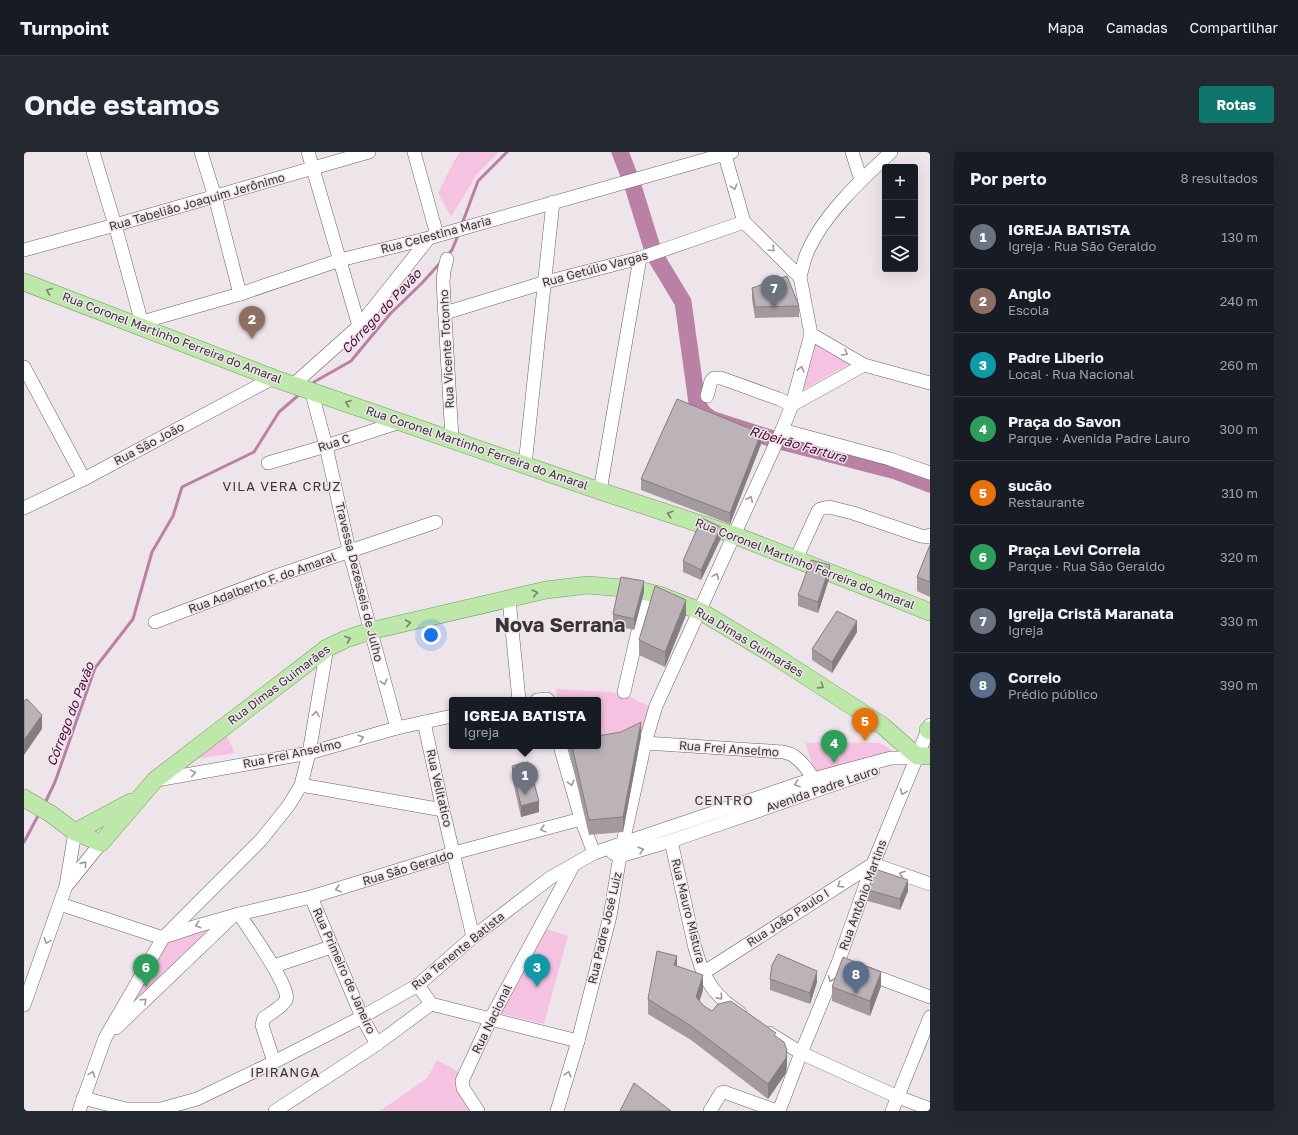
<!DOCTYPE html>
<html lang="pt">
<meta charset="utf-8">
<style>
:root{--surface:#171b24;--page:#242831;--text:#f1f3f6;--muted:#9ea1a6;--line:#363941;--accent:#0f766e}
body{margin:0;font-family:"Golos Text",sans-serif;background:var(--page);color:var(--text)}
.controls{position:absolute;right:12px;top:12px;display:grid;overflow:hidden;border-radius:4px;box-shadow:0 4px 16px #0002}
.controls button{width:36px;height:36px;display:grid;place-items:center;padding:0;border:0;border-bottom:1px solid var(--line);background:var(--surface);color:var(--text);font:20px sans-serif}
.you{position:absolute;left:407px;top:483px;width:14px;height:14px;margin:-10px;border:3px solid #fff;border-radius:50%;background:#1a73e8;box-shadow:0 0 0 6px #1a73e833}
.badge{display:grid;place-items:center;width:26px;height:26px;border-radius:50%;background:var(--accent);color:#fff;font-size:13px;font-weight:700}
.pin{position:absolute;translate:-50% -33px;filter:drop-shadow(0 1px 2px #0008)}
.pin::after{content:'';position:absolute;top:21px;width:14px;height:12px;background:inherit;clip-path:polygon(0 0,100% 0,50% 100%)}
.popup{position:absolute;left:425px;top:545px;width:152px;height:52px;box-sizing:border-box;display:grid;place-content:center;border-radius:4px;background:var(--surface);filter:drop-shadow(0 1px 3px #0005);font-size:13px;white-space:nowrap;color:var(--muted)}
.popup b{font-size:15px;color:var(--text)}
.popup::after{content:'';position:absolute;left:50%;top:100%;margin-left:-8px;border:8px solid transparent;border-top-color:var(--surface)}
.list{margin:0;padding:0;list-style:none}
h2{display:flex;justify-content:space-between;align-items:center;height:52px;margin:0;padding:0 16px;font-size:17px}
h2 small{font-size:13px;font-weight:400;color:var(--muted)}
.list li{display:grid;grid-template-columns:26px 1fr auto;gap:12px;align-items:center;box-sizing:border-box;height:64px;padding:0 16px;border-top:1px solid var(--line)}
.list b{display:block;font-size:15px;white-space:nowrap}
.list p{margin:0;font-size:13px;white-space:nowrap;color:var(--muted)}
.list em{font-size:13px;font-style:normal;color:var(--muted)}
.icon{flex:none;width:22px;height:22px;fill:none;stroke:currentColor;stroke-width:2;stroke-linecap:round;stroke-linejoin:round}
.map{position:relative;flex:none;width:906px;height:959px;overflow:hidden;border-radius:4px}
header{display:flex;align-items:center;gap:24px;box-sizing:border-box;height:56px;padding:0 20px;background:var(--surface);border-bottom:1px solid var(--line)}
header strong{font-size:19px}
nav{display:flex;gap:22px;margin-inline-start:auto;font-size:14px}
.intro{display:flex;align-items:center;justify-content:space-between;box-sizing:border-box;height:96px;padding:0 24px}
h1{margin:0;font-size:28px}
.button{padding:10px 18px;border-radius:4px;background:var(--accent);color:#fff;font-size:14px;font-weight:700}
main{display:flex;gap:24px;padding:0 24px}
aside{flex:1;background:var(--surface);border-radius:4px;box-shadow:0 4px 16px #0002}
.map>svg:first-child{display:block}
.green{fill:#f6c2e1}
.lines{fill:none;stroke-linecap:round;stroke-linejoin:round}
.stream{stroke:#ba81a5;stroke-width:3}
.river{stroke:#ba81a5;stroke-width:17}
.minor-casing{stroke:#6a6266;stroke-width:14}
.major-casing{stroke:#749e5d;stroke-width:18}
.minor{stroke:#fff;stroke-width:13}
.major{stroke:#bee7aa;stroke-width:17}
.wall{fill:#a29a9e}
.shaded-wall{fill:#847d81}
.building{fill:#bcb3b8;stroke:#847d81}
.oneway{stroke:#9c9a9b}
.oneway2{stroke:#75856b}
.labels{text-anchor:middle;stroke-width:3;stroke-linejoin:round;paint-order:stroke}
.street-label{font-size:12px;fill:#393537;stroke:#eee5eb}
.water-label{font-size:13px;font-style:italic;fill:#4d073a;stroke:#eee5eb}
.neighbourhood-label{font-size:13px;letter-spacing:1px;fill:#393537;stroke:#eee5eb}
.town-label{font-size:20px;font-weight:bold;fill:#393537;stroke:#eee5eb}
</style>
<header>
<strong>Turnpoint</strong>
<nav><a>Mapa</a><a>Camadas</a><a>Compartilhar</a></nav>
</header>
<div class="intro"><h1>Onde estamos</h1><a class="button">Rotas</a></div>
<main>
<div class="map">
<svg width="906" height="959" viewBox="0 0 906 959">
<rect width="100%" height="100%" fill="#eee5eb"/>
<g class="green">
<polygon points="436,0 475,0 453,22 427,65 414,41 430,9"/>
<polygon points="791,186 831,209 773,241"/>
<polygon points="532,537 586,540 605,544 626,555 617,584 574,594 574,548 534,548"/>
<polygon points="199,577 211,601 157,609"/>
<polygon points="807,590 856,591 872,601 792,622 781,591"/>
<polygon points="207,765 82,885 141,786"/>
<polygon points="517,775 544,784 520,872 475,861"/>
<polygon points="413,908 440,923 449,959 356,959 403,926"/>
</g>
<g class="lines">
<g class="stream">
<polyline points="438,72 454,29 483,0"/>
<polyline points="423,104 428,98 435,81"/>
<polyline points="286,234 290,230 327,209 366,162 398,131 417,110"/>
<polyline points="21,651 31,630 71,516 109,467 128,400 149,364 158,335 230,300 255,260 277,241"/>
<polyline points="0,690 15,662"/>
</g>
<polyline class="river" points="596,0 608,31 630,102 659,150 673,251 679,261 687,267 752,288 872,319 906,332"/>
<g class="minor-casing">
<g id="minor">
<polyline points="69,0 91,73 119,175"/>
<polyline points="177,0 191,45 216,142"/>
<polyline points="284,0 335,174"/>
<polyline points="390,0 413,83"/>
<polyline points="828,0 837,28"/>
<polyline points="0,98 91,73 345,0"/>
<polyline points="423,107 420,119 419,130 428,287"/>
<path d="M776,125C778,117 780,108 783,101C799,63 837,28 867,0"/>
<polyline points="421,161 522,130 616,106 720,70"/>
<polyline points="118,170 216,142 316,108 405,86 708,0"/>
<polyline points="787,182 840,213 906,231"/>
<polyline points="0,215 60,327"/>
<polyline points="270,232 335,174 405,86"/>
<polyline points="287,238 302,294 325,398 373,576"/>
<polyline points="683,244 687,229 690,226 697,226 755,247 768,253"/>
<polyline points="768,253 840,213"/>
<polyline points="758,278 866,307 906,321"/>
<polyline points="244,311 302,294 376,270"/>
<polyline points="501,313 529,50"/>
<polyline points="576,339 616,106"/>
<polyline points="0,356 60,327 249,226"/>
<polyline points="772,407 794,359 796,357 805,355 829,361 897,384 905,385 906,383"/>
<polyline points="485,447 495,548"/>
<polyline points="131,470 252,424 412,370"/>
<polyline points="600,540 623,440"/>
<polyline points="513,548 523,547 524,548"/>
<polyline points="400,570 419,658 449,785"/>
<path d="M621,591L759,600C763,601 768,602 771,605C781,612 788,624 792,634"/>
<polyline points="536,594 557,667 570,701"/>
<polyline points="133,628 285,601 373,576 428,564"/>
<polyline points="277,633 419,658"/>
<polyline points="647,689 671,796 679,821 689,837 701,850 716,861"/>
<polyline points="589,701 596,704 647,689 849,619"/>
<polyline points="44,732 77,691"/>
<polyline points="287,745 338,865 353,892"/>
<polyline points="36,752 139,786"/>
<path d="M215,762C223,774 268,837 262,848C259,854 246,862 240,866L238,873L250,910"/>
<polyline points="143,784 173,774 215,762 287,745 430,701 557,667"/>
<polyline points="250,814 307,795"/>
<polyline points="679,821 849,712 906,732"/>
<polyline points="842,821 906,845"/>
<polyline points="394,833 407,852 554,889"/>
<polyline points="0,853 42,734 51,680"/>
<polyline points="92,876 209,764"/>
<polyline points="745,881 777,901 874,945 906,957"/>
<polyline points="59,946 102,957 137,957 173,947 250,910 338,865 394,833 449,785 526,726 570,701 789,627 867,606 878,606 893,604"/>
<polyline points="55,959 81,886 139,786 237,688 265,653 277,633 285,601 303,496"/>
<polyline points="251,959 353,892 407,852"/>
<polyline points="454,959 439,936 438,929 467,866 549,714"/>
<polyline points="533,959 554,889 586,764 596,704 621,591 632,554 758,278 768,253 787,182 776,125 720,70 700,0"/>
<polyline points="686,959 697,941 700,940 753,959"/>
<polyline points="755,959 777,901 814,811 849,712 906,573"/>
<polyline points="868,959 906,865"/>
</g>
</g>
<g class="major-casing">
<g id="major">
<polyline points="0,130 249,226 576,339 710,383 906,460"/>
<polyline points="904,578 906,579"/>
<polyline points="0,646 27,662 51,680 77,691 131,628 303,496 322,487 346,479 522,438 564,433 598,436 623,440 635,443 676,459 746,501 859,574 893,604 906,604"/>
<polyline points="51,680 107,650"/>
</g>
</g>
<use href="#minor" class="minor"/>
<use href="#major" class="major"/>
</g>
<g class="wall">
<polygon points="728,136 775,154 775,165 731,166 728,147"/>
<polygon points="737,292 706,372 617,338 617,327"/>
<polygon points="697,386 677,428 659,420 659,409"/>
<polygon points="906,393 906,445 893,439 893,425"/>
<polygon points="806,424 794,461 774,454 774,443"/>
<polygon points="620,440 610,478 589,473 589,462"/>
<polygon points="662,463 641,515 615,503 615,488"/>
<polygon points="833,480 808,521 788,508 788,497"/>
<polygon points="617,584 599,680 565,683 544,594 574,594"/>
<polygon points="488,614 515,660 497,665 488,625"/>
<polygon points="844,738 884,739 876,758 844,749"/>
<polygon points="653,814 679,838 675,849 680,854 688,859 752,884 763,912 762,921 744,947 667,888 624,862 624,847"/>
<polygon points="746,827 793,830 786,852 746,838"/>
<polygon points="857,834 846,864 808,849 808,835"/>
</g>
<g class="shaded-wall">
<polygon points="737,281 737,292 706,372 706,361"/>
<polygon points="697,375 697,386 677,428 677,418"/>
<polygon points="806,413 806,424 794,461 794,450"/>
<polygon points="620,429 620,440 610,478 610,467"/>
<polygon points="662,448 662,463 641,515 641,500"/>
<polygon points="833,469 833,480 808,521 808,510"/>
<polygon points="18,563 18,577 0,603 0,588"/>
<polygon points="617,570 617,584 599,680 599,665"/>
<polygon points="515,649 515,660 497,665 497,654"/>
<polygon points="884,728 884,739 876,758 876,747"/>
<polygon points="653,804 653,818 650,813"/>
<polygon points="793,819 793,830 786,852 786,841"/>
<polygon points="857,820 857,834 846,864 846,849"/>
<polygon points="679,823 679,838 672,860 672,845"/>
<polygon points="763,898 763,912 762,921 744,947 744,932"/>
</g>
<g class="building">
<polygon points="763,124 775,154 731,155 728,136"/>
<polygon points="653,247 737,281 706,361 617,327"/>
<polygon points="678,366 697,375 677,418 659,409"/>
<polygon points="906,393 906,430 893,425"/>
<polygon points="787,408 806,413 794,450 774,443"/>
<polygon points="597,425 620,429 610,467 589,462"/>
<polygon points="631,434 662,448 641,500 615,488"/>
<polygon points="813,459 833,469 808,510 788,497"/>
<polygon points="3,547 18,563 0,588 0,549"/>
<polygon points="617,570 599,665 565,668 548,594 574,594 574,584 597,580"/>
<polygon points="504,610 515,649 497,654 488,614"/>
<polygon points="851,717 884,728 876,747 844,738"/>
<polygon points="633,799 653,804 650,813 679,823 672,845 680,854 688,859 694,852 707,849 752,881 750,883 760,890 763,898 762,906 744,932 667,874 624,847"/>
<polygon points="754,802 793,819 786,841 746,827 748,813"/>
<polygon points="819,805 857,820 846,849 808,835"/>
<polygon points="610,931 647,959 596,959"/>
</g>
<defs><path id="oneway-chevron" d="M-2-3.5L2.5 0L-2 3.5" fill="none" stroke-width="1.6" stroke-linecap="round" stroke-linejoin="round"/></defs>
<g class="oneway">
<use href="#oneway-chevron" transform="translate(710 35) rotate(73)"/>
<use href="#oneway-chevron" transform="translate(748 97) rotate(45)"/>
<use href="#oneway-chevron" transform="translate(821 201) rotate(30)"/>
<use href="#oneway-chevron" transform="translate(777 217) rotate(-75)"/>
<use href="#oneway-chevron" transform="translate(726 347) rotate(-65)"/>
<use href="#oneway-chevron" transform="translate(692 424) rotate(-66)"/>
<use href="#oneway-chevron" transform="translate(360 530) rotate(74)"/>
<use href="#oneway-chevron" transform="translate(292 562) rotate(-80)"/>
<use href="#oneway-chevron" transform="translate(337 586) rotate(-16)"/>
<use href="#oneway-chevron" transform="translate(169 621) rotate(-10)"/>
<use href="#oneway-chevron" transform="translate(547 631) rotate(75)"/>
<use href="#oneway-chevron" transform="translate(773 632) rotate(161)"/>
<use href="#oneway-chevron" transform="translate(879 640) rotate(112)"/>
<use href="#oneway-chevron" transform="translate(519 677) rotate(165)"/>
<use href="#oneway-chevron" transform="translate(617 698) rotate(-16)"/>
<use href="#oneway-chevron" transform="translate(60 712) rotate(-51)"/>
<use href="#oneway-chevron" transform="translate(878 722) rotate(-161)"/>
<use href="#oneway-chevron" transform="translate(816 733) rotate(147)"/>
<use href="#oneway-chevron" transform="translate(314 737) rotate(163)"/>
<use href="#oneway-chevron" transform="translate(174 773) rotate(163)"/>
<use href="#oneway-chevron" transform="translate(23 789) rotate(110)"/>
<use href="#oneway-chevron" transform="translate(807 827) rotate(112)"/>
<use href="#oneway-chevron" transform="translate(696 845) rotate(48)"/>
<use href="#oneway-chevron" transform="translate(120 849) rotate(-44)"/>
<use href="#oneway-chevron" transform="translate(68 922) rotate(-70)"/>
<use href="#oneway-chevron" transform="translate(544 922) rotate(-74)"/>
</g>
<g class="oneway2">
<use href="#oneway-chevron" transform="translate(25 139) rotate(-159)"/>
<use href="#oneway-chevron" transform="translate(324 251) rotate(-160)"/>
<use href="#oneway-chevron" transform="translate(646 362) rotate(-162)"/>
<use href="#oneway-chevron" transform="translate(511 441) rotate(-13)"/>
<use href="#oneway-chevron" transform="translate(384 471) rotate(-13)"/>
<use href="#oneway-chevron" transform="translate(324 487) rotate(-20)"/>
<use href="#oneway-chevron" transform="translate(797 534) rotate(33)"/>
</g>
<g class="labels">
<g class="street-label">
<text transform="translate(173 50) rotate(-16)" y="4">Rua Tabelião Joaquim Jerônimo</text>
<text transform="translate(412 83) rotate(-15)" y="4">Rua Celestina Maria</text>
<text transform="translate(571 117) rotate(-15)" y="4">Rua Getúlio Vargas</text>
<text transform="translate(148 186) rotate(21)" y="4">Rua Coronel Martinho Ferreira do Amaral</text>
<text transform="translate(423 197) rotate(-93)" y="4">Rua Vicente Totonho</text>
<text transform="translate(310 291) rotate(-18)" y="4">Rua C</text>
<text transform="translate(125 292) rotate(-28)" y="4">Rua São João</text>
<text transform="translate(453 296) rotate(19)" y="4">Rua Coronel Martinho Ferreira do Amaral</text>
<text transform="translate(781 412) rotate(21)" y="4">Rua Coronel Martinho Ferreira do Amaral</text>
<text transform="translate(335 430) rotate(76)" y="4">Travessa Dezesseis de Julho</text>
<text transform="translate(238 431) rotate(-20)" y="4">Rua Adalberto F. do Amaral</text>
<text transform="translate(725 490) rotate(31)" y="4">Rua Dimas Guimarães</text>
<text transform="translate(255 533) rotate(-37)" y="4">Rua Dimas Guimarães</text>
<text transform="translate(705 597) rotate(4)" y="4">Rua Frei Anselmo</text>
<text transform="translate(268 602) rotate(-12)" y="4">Rua Frei Anselmo</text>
<text transform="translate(415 636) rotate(77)" y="4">Rua Velitatico</text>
<text transform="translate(798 637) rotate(-19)" y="4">Avenida Padre Lauro</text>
<text transform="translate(384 716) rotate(-17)" y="4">Rua São Geraldo</text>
<text transform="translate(839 743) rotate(-70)" y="4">Rua Antônio Martins</text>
<text transform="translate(664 759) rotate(76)" y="4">Rua Mauro Mistura</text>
<text transform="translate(764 766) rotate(-33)" y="4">Rua João Paulo I</text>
<text transform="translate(581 776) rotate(-77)" y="4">Rua Padre José Luiz</text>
<text transform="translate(434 799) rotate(-39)" y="4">Rua Tenente Batista</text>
<text transform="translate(320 819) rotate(66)" y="4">Rua Primeiro de Janeiro</text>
<text transform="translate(468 867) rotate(-64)" y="4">Rua Nacional</text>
</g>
<g class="water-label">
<text transform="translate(357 159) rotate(-47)" y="5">Córrego do Pavão</text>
<text transform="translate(774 292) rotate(16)" y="5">Ribeirão Fartura</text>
<text transform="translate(46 562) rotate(-69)" y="5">Córrego do Pavão</text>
</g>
<g class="neighbourhood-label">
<text x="258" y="339">VILA VERA CRUZ</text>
<text x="700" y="653">CENTRO</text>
<text x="261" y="925">IPIRANGA</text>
</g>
<g class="town-label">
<text x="536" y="480">Nova Serrana</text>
</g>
</g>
</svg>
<div class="controls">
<button>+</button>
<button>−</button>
<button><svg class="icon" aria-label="layers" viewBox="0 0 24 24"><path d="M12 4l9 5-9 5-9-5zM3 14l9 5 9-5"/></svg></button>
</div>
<div class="you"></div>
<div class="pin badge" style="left:501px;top:643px;background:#6b7280">1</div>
<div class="popup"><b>IGREJA BATISTA</b>Igreja</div>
<div class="pin badge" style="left:228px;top:187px;background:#8d6e63">2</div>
<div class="pin badge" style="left:513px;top:835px;background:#0f9aa8">3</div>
<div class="pin badge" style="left:810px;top:611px;background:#2e9e5b">4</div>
<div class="pin badge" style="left:841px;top:589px;background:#e8710a">5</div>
<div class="pin badge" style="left:122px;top:835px;background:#2e9e5b">6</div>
<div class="pin badge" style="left:750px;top:156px;background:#6b7280">7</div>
<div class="pin badge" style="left:832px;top:842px;background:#5c6f8a">8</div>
</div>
<aside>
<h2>Por perto<small>8 resultados</small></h2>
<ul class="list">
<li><span class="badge" style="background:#6b7280">1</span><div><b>IGREJA BATISTA</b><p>Igreja · Rua São Geraldo</p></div><em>130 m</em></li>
<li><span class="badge" style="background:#8d6e63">2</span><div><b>Anglo</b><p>Escola</p></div><em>240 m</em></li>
<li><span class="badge" style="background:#0f9aa8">3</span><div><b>Padre Liberio</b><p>Local · Rua Nacional</p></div><em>260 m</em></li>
<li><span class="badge" style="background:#2e9e5b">4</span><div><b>Praça do Savon</b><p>Parque · Avenida Padre Lauro</p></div><em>300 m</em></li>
<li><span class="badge" style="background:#e8710a">5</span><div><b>sucão</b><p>Restaurante</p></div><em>310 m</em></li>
<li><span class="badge" style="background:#2e9e5b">6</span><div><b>Praça Levi Correia</b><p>Parque · Rua São Geraldo</p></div><em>320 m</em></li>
<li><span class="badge" style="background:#6b7280">7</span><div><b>Igreija Cristã Maranata</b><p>Igreja</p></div><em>330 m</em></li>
<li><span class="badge" style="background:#5c6f8a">8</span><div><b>Correio</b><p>Prédio público</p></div><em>390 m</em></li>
</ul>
</aside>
</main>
